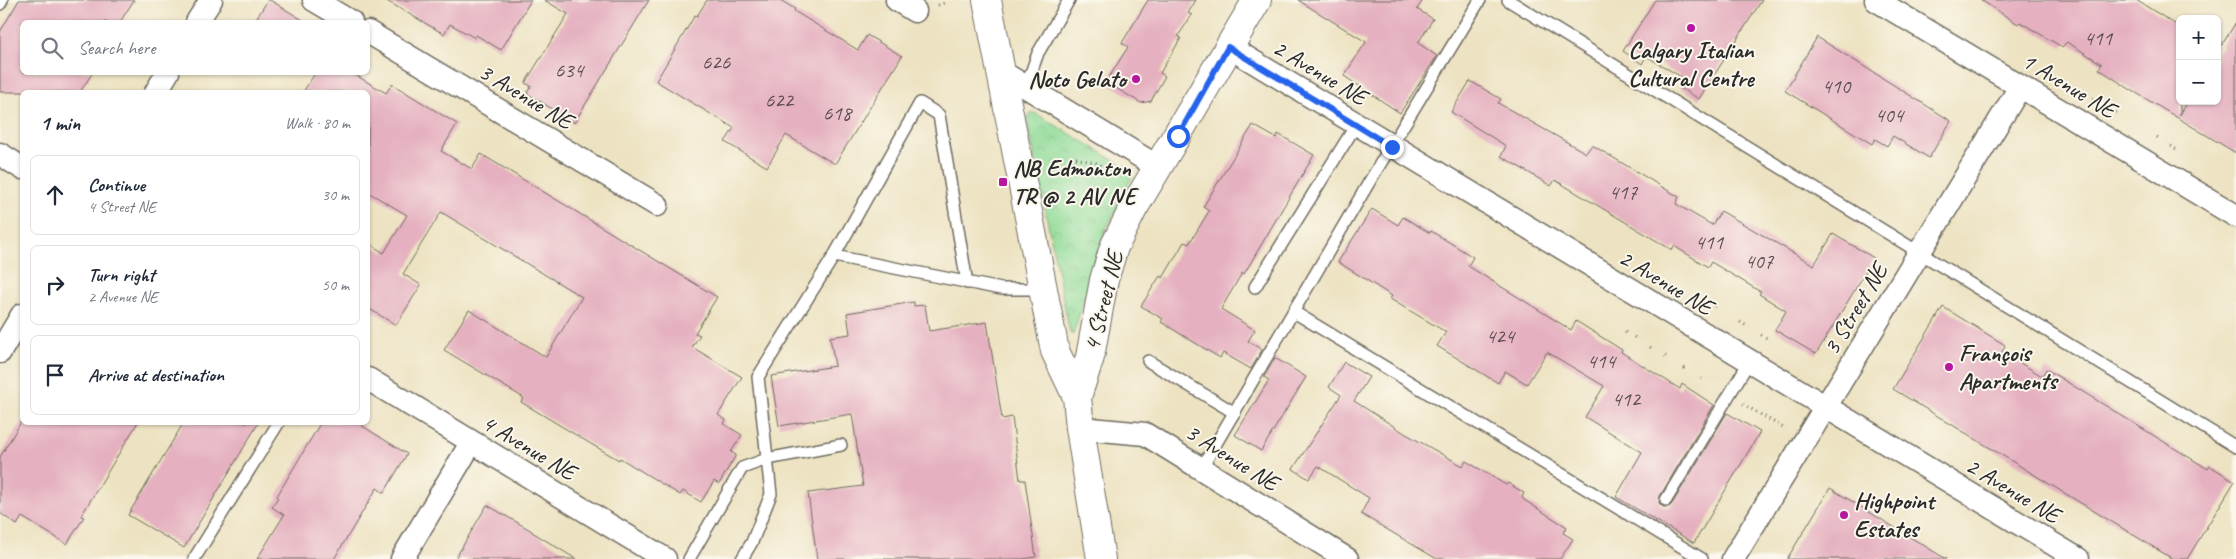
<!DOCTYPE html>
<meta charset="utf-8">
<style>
:root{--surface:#fff;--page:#f2f2f3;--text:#1f2937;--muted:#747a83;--line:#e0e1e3}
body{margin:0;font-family:Caveat,sans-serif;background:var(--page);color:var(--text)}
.controls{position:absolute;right:15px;top:15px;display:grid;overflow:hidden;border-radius:8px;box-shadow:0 1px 4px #0004}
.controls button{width:45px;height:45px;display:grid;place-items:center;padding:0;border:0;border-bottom:1px solid var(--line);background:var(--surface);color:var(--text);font:25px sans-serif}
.stop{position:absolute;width:15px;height:15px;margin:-11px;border:4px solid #2563eb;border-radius:50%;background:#fff}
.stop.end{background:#2563eb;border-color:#fff;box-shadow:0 1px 5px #0008}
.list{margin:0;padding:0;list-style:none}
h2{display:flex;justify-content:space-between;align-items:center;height:65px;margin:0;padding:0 20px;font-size:21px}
h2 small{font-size:16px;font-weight:400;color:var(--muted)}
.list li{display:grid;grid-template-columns:32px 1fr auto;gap:15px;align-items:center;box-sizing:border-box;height:80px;margin:0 10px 10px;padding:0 10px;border:1px solid var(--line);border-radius:8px}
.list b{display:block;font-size:19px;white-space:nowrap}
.list p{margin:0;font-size:16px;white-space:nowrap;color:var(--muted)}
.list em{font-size:16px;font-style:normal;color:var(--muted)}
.icon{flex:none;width:28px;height:28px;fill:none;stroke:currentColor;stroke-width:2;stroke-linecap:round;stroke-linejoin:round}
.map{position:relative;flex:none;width:2236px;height:559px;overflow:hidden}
.search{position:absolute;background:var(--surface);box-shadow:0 1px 4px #0004;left:20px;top:20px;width:350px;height:55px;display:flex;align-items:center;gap:12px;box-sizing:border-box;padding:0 18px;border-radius:8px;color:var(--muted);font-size:19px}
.panel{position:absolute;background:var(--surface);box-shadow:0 1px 4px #0004;left:20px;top:90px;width:350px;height:335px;border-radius:8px}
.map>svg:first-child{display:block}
.park{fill:url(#park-crowns);stroke:#5e8462}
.building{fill:#e5b0c0}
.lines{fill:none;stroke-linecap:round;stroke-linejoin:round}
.lane-casing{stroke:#6f6b60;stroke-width:14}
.street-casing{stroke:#6f6b60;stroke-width:25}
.secondary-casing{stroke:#6f6b60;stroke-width:30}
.path{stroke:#6f6b60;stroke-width:3;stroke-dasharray:1 4;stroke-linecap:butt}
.lane{stroke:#fff;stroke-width:11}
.street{stroke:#fff;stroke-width:22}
.secondary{stroke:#fff;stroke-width:28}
.route{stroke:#2563eb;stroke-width:6}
.poi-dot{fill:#b5179e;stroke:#fbf7ec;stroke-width:2}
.labels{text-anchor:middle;stroke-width:4;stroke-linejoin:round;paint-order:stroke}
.number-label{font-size:21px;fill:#5a4c50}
.poi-label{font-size:24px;font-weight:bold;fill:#2b2b2b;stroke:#fbf7ec;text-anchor:start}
.street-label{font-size:24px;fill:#2b2b2b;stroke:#fbf7ec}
</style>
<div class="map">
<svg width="2236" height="559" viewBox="0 0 2236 559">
<defs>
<pattern id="park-crowns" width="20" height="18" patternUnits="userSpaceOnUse" patternTransform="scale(1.25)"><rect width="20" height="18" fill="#91dc99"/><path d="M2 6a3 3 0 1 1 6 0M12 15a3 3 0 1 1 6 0" fill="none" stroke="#7dbd84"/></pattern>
</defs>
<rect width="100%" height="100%" fill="#fbf7ec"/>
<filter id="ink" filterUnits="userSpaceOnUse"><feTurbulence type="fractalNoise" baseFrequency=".02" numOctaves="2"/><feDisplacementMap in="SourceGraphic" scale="10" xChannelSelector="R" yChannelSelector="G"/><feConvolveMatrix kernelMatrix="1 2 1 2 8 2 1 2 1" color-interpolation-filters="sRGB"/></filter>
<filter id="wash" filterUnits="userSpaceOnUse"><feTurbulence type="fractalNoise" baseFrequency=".0096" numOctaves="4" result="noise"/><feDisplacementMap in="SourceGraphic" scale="20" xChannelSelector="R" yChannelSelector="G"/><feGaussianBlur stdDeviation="1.12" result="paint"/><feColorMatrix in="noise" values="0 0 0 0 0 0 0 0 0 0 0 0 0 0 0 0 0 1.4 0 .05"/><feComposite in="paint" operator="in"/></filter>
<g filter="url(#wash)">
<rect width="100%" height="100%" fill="#ede3c2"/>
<polygon class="park" points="1031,113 1035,113 1129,169 1132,177 1105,232 1073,335 1070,333 1027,120"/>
<g id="blocks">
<g class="building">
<polygon points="19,0 134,0 120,22 22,22 22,72 93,72 80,92 0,92 0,32"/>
<polygon points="268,0 270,0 306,22 254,22"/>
<polygon points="385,0 531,0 501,50 476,35 475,38 450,24 444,34"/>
<polygon points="544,0 649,0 574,123 527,93 531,86 525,83 568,14"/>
<polygon points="707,0 780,0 795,9 794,11 858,50 867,35 902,56 835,164 786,135 767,167 725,142 734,128 656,81 695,15 697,16"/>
<polygon points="1148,0 1196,0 1188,13 1192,15 1178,36 1181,38 1160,73 1165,76 1151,101 1141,103 1106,82 1128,47 1122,43"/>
<polygon points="1298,0 1423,0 1417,9 1433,19 1418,43 1437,56 1400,113 1344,76 1366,42"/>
<polygon points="1655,0 1762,0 1699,99 1679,87 1683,78 1646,56 1642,64 1623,51"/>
<polygon points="1981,0 2136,0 2180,27 2180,115 2188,101 2217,101 2217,53 2236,22 2236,153 2128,88 2099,69 2102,64 2067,42 2062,47 2020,22 2018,24"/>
<polygon points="1817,37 1951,121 1929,158 1893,136 1887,146 1875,139 1872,144 1785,91"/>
<polygon points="316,72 352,73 386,93 392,84 457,124 441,151 472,169 481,154 717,297 695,333 700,335 692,347 742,377 718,415 726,420 724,424 742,435 731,452 736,455 719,484 714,481 701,502 683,491 680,495 620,458 619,460 591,444 521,402 524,398 444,350 469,310 546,357 582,297 441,212 403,274 421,285 396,325 368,308 368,243 384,253 407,215 368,192 368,92 303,92"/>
<polygon points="1470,81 1501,99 1498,103 1586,153 1592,145 1679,197 1676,204 1712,225 1721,211 1814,265 1833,234 1874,258 1816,354 1775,330 1786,311 1759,294 1761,292 1711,262 1708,267 1674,246 1672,250 1555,180 1551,186 1501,156 1506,146 1451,112"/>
<polygon points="1253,125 1276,138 1278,134 1314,155 1244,274 1242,273 1221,309 1255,330 1248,341 1262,350 1251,369 1223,353 1220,358 1161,322 1163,319 1141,306 1160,276 1163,278 1184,242 1189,244 1209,211 1203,207"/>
<polygon points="1372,209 1398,225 1403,217 1430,233 1431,231 1473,257 1468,266 1571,330 1576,321 1622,350 1621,352 1680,389 1682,384 1714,405 1660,496 1659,503 1663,507 1669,507 1672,504 1727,413 1760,432 1694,543 1616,497 1642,452 1585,417 1604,386 1547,352 1527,384 1505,371 1498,383 1437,346 1446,332 1390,299 1392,296 1338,262"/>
<polygon points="914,302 914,306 925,305 929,331 987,322 1002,419 1012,417 1020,480 1025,480 1036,557 1023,559 817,559 808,493 863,486 852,414 779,426 771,376 835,366 830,337 850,334 847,313"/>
<polygon points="1943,307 2005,345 2002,352 2042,376 2046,369 2208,469 2210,466 2235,481 2187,559 2173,559 1893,389"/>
<polygon points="1275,358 1306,377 1261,451 1235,435 1269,380 1264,377"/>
<polygon points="1344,362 1369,377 1354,401 1406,434 1463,466 1466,461 1506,485 1508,483 1524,493 1522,497 1524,500 1567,527 1563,533 1573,539 1560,559 1437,559 1361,514 1369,498 1318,466 1309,479 1293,469 1341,395 1329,387"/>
<polygon points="21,422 138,422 81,516 84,517 67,544 22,517 17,525 0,513 0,457"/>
<polygon points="184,422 259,422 184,548 128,515"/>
<polygon points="321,422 356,422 407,454 384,493 377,488 334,559 257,559 284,515 272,507 278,497 277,496"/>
<polygon points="1830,488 1946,559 1787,559"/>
<polygon points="487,505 532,531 532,532 576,559 455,559"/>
</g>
</g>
</g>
<g filter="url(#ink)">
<use href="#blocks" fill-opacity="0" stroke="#6f6b60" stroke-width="1"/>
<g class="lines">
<g class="lane-casing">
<g id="lane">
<polyline points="1508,0 2236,447"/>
<polyline points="0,4 2,0"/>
<polyline points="1026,87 1038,53 1069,0"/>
<polyline points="834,256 1001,289 1044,289"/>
<polyline points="1255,287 1356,125"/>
<polyline points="1294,312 1702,559"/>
<polyline points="1148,361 1235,413"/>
<polyline points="1201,469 1371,179 1480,0"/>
<polyline points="1666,500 1749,362"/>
<polyline points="194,559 279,422"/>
<polyline points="689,559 742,468 767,459 841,445"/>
<polyline points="742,559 752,542 771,494 758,377 834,256 920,103 939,115 967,283"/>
</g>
</g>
<g class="street-casing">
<g id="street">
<polyline points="314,0 351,22"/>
<polyline points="897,0 915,11"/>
<polyline points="1876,0 2236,216"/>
<polyline points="197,22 211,0"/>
<polyline points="368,32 657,205"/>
<polyline points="1229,47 2078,559"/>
<polyline points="1000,71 1158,167"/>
<polyline points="156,92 168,72"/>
<polyline points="0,154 22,168"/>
<polyline points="0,352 22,315"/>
<polyline points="368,379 665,559"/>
<polyline points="1080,428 1145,434 1347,559"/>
<polyline points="402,559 471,443"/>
<polyline points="1733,559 2020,87"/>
</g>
</g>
<g class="secondary-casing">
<g id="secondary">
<polyline points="987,0 1055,351 1077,397 1080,428 1101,559"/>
<polyline points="1077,397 1090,357 1104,280 1114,247 1133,209 1257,0"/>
</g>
</g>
<g class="path">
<polyline points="938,5 947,2"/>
<polyline points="2092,98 2098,101"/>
<polyline points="2115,112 2118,114"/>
<polyline points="2157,137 2161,140"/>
<polyline points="2171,146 2176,149"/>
<polyline points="1076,158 1096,163 1110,172 1113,167"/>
<polyline points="1714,306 1718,308"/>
<polyline points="1740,322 1747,326"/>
<polyline points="1625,332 1628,334"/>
<polyline points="1761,335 1769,339"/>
<polyline points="1634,337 1637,339"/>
<polyline points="1650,347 1654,350"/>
<polyline points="1665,356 1669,359"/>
<polyline points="1684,368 1688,370"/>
<polyline points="1701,378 1704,380"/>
<polyline points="1743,404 1785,429"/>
</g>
<use href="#lane" class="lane"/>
<use href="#street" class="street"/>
<use href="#secondary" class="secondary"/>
</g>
</g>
<g class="lines" filter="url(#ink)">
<polyline class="route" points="1178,136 1228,47 1392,147"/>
</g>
<g class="poi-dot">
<circle cx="1691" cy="28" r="5"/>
<circle cx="1136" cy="79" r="5"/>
<rect x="998" y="177" width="10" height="10" rx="2.5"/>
<circle cx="1949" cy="367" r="5"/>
<circle cx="1844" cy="515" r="5"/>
</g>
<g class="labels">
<g class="number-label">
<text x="2098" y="45">411</text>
<text x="716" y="69">626</text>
<text x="569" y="77">634</text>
<text x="1836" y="93">410</text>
<text x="779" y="107">622</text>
<text x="837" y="120">618</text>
<text x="1889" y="122">404</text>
<text x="1623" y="199">417</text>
<text x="1709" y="249">411</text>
<text x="1759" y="268">407</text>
<text x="1500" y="343">424</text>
<text x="1601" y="368">414</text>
<text x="1626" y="406">412</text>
</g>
<g class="poi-label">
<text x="1691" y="58" text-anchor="middle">Calgary Italian<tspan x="1691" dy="28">Cultural Centre</tspan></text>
<text x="1126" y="87" text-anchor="end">Noto Gelato</text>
<text x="1013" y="176">NB Edmonton<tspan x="1013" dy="28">TR @ 2 AV NE</tspan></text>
<text x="1959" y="361">François<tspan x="1959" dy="28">Apartments</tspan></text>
<text x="1854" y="509">Highpoint<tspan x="1854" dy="28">Estates</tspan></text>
</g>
<g class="street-label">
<text transform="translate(1320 72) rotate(31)" y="8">2 Avenue NE</text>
<text transform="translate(2069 85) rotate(31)" y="8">1 Avenue NE</text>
<text transform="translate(526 96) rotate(31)" y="8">3 Avenue NE</text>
<text transform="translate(1666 282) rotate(31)" y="8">2 Avenue NE</text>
<text transform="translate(1103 301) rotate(-76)" y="8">4 Street NE</text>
<text transform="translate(1855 309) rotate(-59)" y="8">3 Street NE</text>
<text transform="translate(529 447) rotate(31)" y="8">4 Avenue NE</text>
<text transform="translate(1232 457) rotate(32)" y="8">3 Avenue NE</text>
<text transform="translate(2013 490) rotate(31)" y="8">2 Avenue NE</text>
</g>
</g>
</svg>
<div class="controls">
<button>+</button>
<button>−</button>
</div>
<div class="stop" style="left:1178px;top:136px"></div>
<div class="stop end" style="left:1392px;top:147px"></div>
<div class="search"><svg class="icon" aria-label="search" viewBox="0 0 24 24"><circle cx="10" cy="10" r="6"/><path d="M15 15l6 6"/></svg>Search here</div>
<section class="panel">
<h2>1 min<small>Walk · 80 m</small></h2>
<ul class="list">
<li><svg class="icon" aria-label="ahead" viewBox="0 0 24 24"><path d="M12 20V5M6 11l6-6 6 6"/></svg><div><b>Continue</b><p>4 Street NE</p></div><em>30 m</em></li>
<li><svg class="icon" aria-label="right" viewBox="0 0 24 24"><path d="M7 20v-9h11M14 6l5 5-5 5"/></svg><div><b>Turn right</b><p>2 Avenue NE</p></div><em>50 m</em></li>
<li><svg class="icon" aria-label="arrive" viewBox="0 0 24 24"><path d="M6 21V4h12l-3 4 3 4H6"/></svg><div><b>Arrive at destination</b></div></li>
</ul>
</section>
</div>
